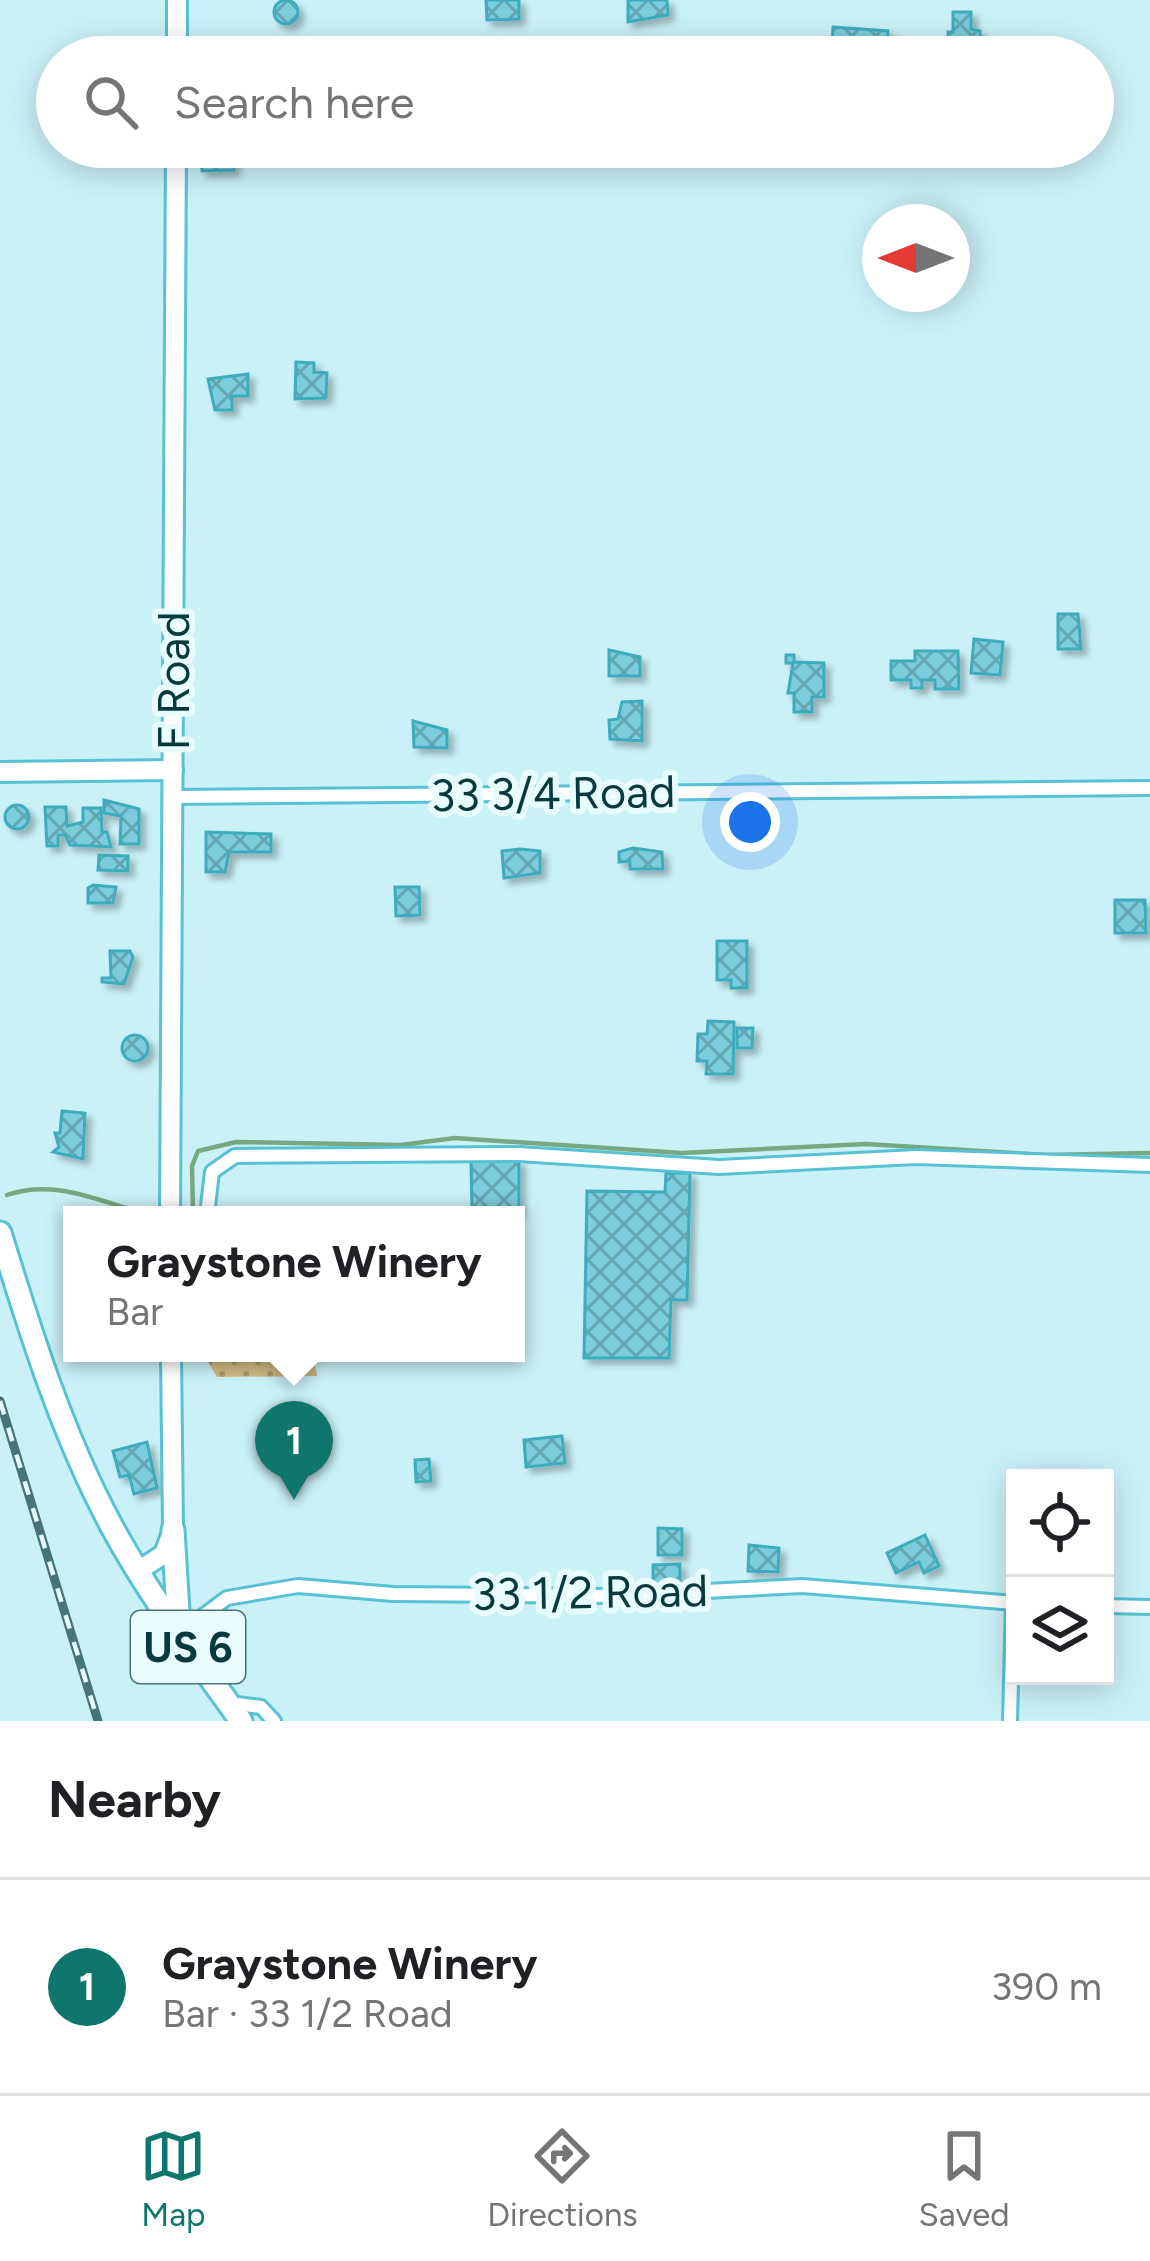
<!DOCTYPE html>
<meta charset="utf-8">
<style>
:root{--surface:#fff;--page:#f2f2f2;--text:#202124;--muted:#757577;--line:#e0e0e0;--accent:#0f766e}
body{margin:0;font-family:Figtree,sans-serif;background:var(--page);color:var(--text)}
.controls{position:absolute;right:36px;bottom:36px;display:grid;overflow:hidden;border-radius:0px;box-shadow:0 6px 30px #0003}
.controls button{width:108px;height:108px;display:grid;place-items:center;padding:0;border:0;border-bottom:3px solid var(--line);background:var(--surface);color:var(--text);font:60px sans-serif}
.compass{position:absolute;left:862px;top:204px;width:108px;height:108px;border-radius:50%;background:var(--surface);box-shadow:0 6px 30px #0003;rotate:270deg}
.you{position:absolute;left:750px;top:822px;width:42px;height:42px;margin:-30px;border:9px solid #fff;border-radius:50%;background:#1a73e8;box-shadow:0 0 0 18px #1a73e833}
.badge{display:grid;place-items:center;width:78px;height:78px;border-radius:50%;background:var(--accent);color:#fff;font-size:39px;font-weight:700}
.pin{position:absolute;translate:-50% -99px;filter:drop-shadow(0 3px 6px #0008)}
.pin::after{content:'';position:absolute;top:63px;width:42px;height:36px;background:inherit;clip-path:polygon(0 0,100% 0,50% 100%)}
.popup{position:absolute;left:63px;top:1206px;width:462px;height:156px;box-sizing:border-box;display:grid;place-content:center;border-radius:0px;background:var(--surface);filter:drop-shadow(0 3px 9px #0005);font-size:39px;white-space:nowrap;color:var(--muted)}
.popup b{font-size:45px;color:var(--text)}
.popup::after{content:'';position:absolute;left:50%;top:100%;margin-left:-24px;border:24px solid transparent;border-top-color:var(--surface)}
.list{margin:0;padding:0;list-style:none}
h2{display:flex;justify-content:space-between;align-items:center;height:156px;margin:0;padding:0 48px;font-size:51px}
h2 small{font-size:39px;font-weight:400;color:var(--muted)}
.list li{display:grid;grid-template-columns:78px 1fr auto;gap:36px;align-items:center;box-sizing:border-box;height:216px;padding:0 48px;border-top:3px solid var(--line)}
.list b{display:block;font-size:45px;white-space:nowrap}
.list p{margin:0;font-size:39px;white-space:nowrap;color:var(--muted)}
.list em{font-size:39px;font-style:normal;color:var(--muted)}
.icon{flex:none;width:66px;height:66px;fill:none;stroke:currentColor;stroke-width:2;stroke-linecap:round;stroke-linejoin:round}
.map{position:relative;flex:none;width:1150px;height:1721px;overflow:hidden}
.search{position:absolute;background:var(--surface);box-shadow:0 6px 30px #0003;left:36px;right:36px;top:36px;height:132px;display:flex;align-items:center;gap:30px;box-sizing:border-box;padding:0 42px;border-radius:66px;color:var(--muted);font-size:45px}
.sheet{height:372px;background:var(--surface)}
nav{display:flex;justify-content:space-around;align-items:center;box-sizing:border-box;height:168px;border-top:3px solid var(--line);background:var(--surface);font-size:33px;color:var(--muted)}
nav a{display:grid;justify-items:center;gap:6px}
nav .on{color:var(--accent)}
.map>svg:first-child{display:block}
.grass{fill:url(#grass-dots)}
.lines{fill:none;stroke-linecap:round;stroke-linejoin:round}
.stream{stroke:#76a97f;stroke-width:4.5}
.building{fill:url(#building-cross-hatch);stroke:#3dadbe;stroke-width:3;filter:url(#shadow)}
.street-casing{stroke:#56c2d3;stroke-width:18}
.secondary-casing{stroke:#56c2d3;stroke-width:24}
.primary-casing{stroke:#56c2d3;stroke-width:27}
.street{stroke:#fff;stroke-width:12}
.secondary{stroke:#fff;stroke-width:18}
.primary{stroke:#fff;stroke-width:21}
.rail-casing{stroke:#46747b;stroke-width:9}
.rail{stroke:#e8fbfe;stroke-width:4.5;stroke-dasharray:14;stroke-linecap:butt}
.labels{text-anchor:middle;stroke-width:12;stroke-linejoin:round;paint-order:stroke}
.shield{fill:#e8fbfe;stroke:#4b7379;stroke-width:3}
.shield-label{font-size:42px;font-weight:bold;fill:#083940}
.street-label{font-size:45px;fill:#083940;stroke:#e8fbfe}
</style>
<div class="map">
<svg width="1150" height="1721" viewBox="0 0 1150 1721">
<defs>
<pattern id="grass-dots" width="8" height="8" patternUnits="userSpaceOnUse" patternTransform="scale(3)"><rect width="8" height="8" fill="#d0ba83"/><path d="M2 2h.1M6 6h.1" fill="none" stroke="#a7986d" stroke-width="1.8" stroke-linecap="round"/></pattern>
<pattern id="building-cross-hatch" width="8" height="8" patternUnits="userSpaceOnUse" patternTransform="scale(3)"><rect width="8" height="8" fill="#7bcddb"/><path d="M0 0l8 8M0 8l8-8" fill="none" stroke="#63a7b3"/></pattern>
<filter id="shadow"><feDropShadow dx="5.5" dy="5.5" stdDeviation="3" flood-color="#0004"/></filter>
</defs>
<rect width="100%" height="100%" fill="#cbf1f8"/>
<polygon class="grass" points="203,1353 295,1353 313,1359 317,1376 217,1377"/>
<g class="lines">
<g class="stream">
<path d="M7,1195C58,1177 105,1205 153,1215"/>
<polyline points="186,1215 193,1210 192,1166 198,1151 236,1142 401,1145 455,1138 682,1153 866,1144 1046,1155 1150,1153"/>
</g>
</g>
<g class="building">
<circle cx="286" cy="12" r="12"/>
<polygon points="486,0 519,0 519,19 487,20"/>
<polygon points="628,0 667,0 668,15 628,22"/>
<polygon points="953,12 971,12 971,29 980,31 981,57 941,57 941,47 948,47 948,32 953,32"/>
<polygon points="833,27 888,31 888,49 879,49 879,56 832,49"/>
<polygon points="201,147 234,148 234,170 202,171"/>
<polygon points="296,362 314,363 314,372 327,373 326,398 295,399"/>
<polygon points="248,374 248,396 232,396 232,410 215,410 208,379"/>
<polygon points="1058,614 1078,614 1081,649 1058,649"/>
<polygon points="974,639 1003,642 1000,675 971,673"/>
<polygon points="609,650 640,657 640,676 609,676"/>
<polygon points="915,651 958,651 959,689 935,689 935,680 922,680 922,688 911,688 911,680 891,680 891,661 915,661"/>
<polygon points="786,655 794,655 794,662 824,663 824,697 812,697 812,712 794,712 794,693 788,693 793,663 786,663"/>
<polygon points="642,701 642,741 610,739 609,720 618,719 622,702"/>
<polygon points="413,721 447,730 447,748 414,747"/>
<polygon points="104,800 139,809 139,844 120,844 121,816 104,813"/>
<circle cx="17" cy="817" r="12"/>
<polygon points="45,807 66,807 67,826 83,822 83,808 101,808 102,832 107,832 111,847 70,845 65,835 58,835 58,846 47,846"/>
<polygon points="206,832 271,834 271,852 229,852 225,872 206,872"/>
<polygon points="633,848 662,852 663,869 630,869 630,861 619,862 619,852"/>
<polygon points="520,849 540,851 540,873 504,878 502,851"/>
<polygon points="99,855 128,856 128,871 98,870"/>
<polygon points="93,885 116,887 113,903 88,903 88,888"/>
<polygon points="395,887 419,887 420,915 396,916"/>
<polygon points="1115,900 1145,900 1146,933 1115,933"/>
<polygon points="717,941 747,941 747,988 731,988 731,980 717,980"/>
<polygon points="110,951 130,951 133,957 124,984 102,982 102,978 111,978"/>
<polygon points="708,1021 734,1022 733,1074 706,1074 707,1061 697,1061 698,1034 707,1034"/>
<polygon points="737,1028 753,1028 752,1048 737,1048"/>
<circle cx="135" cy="1048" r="13"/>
<polygon points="62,1111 85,1113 83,1159 53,1152 59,1147 55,1133 60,1133"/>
<polygon points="471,1161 519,1161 519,1211 472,1211"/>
<polygon points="666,1173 690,1173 687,1300 671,1300 669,1358 584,1358 587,1191 665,1192"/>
<polygon points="562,1436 565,1463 526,1467 524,1440"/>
<polygon points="147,1442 157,1488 134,1494 129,1475 120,1477 113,1451"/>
<polygon points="429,1459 431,1481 416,1482 415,1460"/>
<polygon points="658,1528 682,1529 682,1555 658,1555"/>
<polygon points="925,1535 939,1566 924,1573 919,1562 896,1573 887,1553"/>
<polygon points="749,1545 779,1548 778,1572 748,1571"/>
<polygon points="680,1564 680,1586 653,1590 653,1565"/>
</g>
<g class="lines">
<g class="street-casing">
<g id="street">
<polyline points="173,797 1150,788"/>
<polyline points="207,1215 212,1172 235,1156 519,1154 719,1167 916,1157 1150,1165"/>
<polyline points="1105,1606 1150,1607"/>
<polyline points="180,1633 227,1598 298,1586 393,1594 611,1596 802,1586 1015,1603"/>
<polyline points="228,1703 261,1707 274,1721"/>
<polyline points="1010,1721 1013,1603"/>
</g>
</g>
<g class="secondary-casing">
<g id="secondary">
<polyline points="177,57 177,0"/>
<polyline points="0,772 173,770"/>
<polyline points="170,1215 176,147"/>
<polyline points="138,1571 164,1554 173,1530 171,1353"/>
</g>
</g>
<g class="primary-casing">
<g id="primary">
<path d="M0,1233C31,1334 62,1434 112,1527C149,1595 196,1658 241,1721"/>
<polyline points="173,1530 179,1628"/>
</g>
</g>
<use href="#street" class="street"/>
<use href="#secondary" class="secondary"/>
<use href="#primary" class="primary"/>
<g class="rail-casing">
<polyline id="rail" points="0,1401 98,1721"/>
</g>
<use href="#rail" class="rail"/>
</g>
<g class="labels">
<rect class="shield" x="131" y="1611" width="114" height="72" rx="9"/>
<g class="shield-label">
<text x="188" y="1662">US 6</text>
</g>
<g class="street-label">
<text transform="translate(173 681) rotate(-90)" y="16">F Road</text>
<text transform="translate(553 793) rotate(-1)" y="16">33 3/4 Road</text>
<text transform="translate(590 1592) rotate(-1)" y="16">33 1/2 Road</text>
</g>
</g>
</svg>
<div class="controls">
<button><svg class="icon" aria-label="locate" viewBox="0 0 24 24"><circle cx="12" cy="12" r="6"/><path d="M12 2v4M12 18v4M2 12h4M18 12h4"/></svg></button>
<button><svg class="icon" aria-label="layers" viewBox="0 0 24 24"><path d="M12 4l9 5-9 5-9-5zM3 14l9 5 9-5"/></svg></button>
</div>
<svg class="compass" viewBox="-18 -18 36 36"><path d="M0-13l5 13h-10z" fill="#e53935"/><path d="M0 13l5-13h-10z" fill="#757577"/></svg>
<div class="you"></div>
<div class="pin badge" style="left:294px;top:1500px">1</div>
<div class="popup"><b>Graystone Winery</b>Bar</div>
<div class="search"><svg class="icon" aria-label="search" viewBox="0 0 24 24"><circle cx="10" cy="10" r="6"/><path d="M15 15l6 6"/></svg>Search here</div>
</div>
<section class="sheet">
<h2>Nearby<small></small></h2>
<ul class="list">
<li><span class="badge">1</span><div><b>Graystone Winery</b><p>Bar · 33 1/2 Road</p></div><em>390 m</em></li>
</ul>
</section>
<nav>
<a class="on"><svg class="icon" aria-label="map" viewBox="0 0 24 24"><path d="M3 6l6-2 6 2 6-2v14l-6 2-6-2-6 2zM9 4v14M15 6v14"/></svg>Map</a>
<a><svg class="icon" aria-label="directions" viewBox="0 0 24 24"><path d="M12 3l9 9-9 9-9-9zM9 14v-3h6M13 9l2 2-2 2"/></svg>Directions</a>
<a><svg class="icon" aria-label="saved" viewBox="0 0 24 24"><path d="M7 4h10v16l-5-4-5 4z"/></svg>Saved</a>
</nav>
